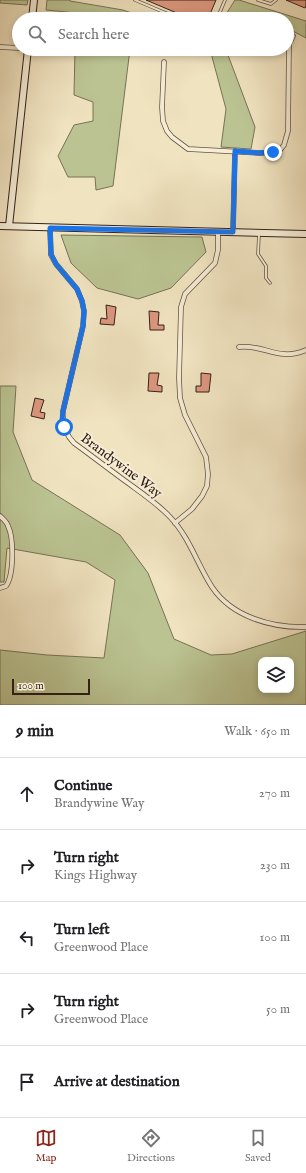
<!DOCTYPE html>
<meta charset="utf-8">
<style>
:root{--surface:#fff;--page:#f6f6f6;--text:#202124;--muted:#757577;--line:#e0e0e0;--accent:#8f2418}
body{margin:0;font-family:"IM FELL English",serif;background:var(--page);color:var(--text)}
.controls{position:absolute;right:12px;bottom:12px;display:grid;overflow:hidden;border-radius:8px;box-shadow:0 2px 6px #0003}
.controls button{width:36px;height:36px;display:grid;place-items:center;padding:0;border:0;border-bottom:1px solid var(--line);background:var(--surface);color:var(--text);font:20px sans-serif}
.scale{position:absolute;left:12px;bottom:10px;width:78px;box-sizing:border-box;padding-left:4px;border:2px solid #362118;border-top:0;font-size:11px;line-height:14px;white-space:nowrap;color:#362118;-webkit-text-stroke:3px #f5edd6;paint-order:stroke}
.stop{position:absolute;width:12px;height:12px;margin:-9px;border:3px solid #1a73e8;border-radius:50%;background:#fff}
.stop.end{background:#1a73e8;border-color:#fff;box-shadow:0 1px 4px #0008}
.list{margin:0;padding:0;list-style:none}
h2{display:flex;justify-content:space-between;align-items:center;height:52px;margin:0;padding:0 16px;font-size:17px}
h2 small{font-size:13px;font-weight:400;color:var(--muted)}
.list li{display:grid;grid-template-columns:26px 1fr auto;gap:12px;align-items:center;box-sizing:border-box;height:72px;padding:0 16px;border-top:1px solid var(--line)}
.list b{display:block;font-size:15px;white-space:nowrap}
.list p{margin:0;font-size:13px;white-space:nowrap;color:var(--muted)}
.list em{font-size:13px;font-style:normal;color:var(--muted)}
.icon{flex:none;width:22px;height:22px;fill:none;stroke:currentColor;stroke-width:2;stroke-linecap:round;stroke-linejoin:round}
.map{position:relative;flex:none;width:306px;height:705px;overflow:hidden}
.search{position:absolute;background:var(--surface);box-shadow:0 2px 6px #0003;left:12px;right:12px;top:12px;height:44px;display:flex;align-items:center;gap:10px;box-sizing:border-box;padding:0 14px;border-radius:22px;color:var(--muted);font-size:15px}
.sheet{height:412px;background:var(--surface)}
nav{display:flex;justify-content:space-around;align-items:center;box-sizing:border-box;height:56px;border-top:1px solid var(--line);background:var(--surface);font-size:11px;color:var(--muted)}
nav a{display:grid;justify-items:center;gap:2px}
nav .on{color:var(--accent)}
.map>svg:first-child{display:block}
.green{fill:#bbc392;stroke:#787255;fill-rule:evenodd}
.building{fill:#dc977f;stroke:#362118}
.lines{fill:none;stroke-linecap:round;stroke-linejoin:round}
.lane-casing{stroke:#645242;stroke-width:3.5}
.street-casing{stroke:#645242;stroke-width:5.5}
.secondary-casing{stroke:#362118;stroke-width:8}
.lane{stroke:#f5edd6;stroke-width:2}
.street{stroke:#f5edd6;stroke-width:4}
.secondary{stroke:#f5edd6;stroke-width:6}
.route{stroke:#1a73e8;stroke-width:5}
.labels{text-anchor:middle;stroke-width:4;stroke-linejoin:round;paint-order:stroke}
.street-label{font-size:14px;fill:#362118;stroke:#f5edd6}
</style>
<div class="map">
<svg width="306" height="705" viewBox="0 0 306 705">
<rect width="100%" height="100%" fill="#f0e3c0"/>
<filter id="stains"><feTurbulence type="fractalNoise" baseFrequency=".005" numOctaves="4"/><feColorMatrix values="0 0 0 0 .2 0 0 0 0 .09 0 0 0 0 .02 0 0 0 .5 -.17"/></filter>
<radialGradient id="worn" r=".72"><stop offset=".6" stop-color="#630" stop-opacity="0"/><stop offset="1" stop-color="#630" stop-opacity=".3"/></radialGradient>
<g class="green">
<polygon points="0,0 28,0 27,5 0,3"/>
<polygon points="47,0 70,0 70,1 123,10 148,19 76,19 76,13 46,10"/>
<polygon points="235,0 239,0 306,21 306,38 287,28 287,19 223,19"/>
<polygon points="75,49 130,49 113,186 96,190 95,177 68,177 58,156 74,125 93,121 93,102 74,95"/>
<polygon points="199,49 241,49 228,55 255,127 251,149 221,147 226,109 211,53"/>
<polygon points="61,235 202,237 206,252 171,288 138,299 97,288 71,263"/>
<path d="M0,386H16L13,432L32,480L120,535L148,573L174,639L211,655L232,654L306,631V705H0V650L47,655L104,658L115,580L86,562L7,548L4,582H0ZM261,660H291V690H261Z"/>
</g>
<g class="building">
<polygon points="146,0 216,0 208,19 191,19"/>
<polygon points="286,0 306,0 306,5 305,8"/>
<polygon points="106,305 116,307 114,325 100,324 101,318 107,319"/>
<polygon points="149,311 159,312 158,325 164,325 164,330 150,330"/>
<polygon points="149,373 159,373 157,385 162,386 162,392 148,391"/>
<polygon points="201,373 211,374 209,392 196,392 196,386 201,386"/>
<polygon points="35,398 44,400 40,412 45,413 44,419 31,416"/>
</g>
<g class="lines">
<g class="lane-casing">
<g id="lane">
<polyline points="135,0 180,19"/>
<polyline points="258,0 271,4 276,0"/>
<polyline points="217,19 225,0"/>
<polyline points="259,234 258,254 266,266 266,278 270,283"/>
</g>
</g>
<g class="street-casing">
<g id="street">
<polyline points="0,47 19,48"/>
<polyline points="164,62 162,107 163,121 167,131 172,137 188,149 260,153 273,152 280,150 284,145 288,131 289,44 293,36"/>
<path d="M50,228L51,255L56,264L77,289L82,301L84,311L83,326L63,411C62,423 65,434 74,443C92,456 110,470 128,483C143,494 158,504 170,517C190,538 197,564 212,587C232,617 272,628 306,627"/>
<polyline points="233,232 235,151"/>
<path d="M239,347C265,344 278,362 306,350"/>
<path d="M0,516C3,519 7,522 8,526C14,538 14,575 6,586L0,588"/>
<polyline points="175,523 192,509 202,496 207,486 208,474 206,457 185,415 180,398 179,378 181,307 185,294 215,263 218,250 218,232"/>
</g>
</g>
<g class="secondary-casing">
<g id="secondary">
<polyline points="32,19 34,0"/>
<polyline points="0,226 306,234"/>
<polyline points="9,226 28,49"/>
</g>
</g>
<use href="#lane" class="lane"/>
<use href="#street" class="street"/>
<use href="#secondary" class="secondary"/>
</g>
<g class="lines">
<polyline class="route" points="64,427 62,420 63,411 83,326 84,311 82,301 77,289 56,264 51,254 50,228 233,232 235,151 260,153 273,152"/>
</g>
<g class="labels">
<g class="street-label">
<text transform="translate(122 465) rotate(37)" y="5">Brandywine Way</text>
</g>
</g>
<rect width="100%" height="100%" filter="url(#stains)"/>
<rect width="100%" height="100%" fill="url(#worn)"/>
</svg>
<div class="controls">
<button><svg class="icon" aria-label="layers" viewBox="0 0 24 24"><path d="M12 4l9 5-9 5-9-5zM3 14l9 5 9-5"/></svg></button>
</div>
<div class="scale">100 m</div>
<div class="stop" style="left:64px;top:427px"></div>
<div class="stop end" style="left:273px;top:152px"></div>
<div class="search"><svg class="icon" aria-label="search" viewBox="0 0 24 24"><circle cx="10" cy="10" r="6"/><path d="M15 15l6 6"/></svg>Search here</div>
</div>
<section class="sheet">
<h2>9 min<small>Walk · 650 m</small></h2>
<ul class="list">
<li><svg class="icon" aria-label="ahead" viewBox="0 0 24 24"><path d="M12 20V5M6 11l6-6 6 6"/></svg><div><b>Continue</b><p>Brandywine Way</p></div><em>270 m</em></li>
<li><svg class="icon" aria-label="right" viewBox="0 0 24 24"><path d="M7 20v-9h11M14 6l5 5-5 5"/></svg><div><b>Turn right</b><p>Kings Highway</p></div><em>230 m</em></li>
<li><svg class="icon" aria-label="left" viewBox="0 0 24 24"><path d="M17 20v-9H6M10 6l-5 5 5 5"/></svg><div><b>Turn left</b><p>Greenwood Place</p></div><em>100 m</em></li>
<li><svg class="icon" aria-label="right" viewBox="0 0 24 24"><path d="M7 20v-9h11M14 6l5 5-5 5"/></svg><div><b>Turn right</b><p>Greenwood Place</p></div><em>50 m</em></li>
<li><svg class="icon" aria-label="arrive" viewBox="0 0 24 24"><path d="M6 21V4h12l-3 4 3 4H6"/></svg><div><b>Arrive at destination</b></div></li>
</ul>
</section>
<nav>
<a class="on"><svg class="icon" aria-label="map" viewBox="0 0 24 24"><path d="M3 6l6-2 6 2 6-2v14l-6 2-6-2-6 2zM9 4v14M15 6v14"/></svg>Map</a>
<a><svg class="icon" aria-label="directions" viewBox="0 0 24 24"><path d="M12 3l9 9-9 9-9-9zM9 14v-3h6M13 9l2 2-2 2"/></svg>Directions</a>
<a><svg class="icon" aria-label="saved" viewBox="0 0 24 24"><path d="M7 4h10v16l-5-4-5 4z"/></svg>Saved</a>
</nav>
